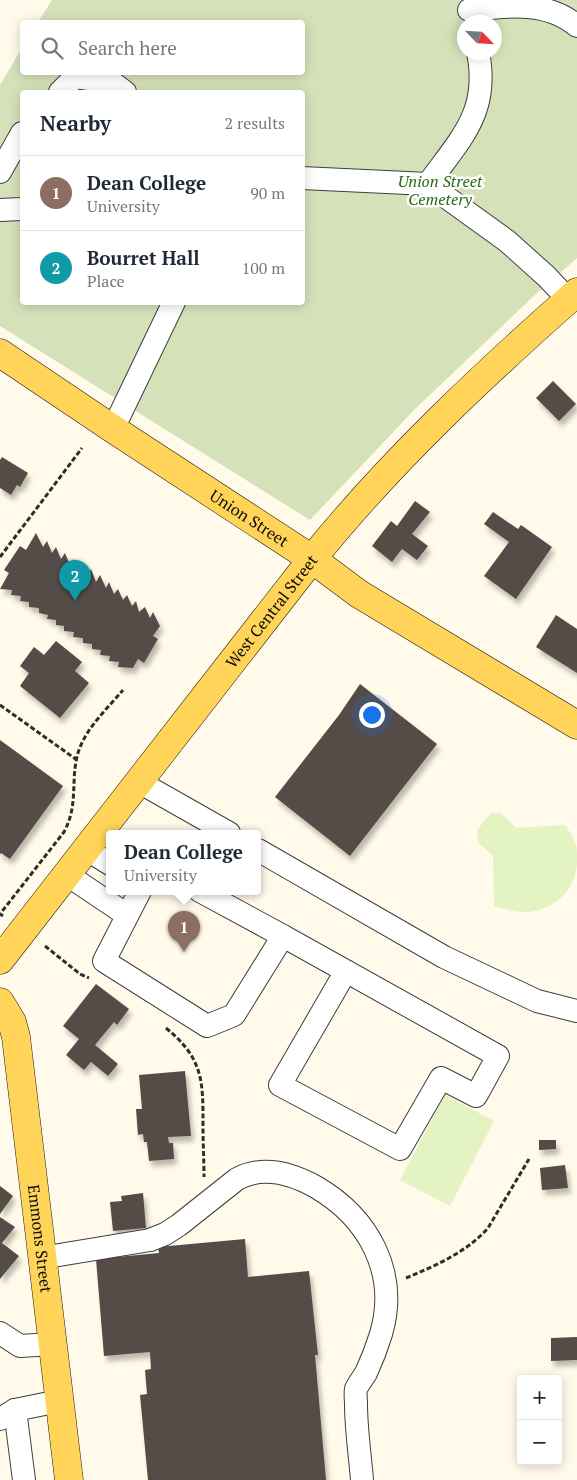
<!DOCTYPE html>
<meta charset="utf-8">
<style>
:root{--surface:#fff;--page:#f6f6f7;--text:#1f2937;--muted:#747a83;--line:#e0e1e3;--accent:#0f766e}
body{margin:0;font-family:"PT Serif",serif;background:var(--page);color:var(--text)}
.controls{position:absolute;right:15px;bottom:15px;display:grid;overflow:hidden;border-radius:5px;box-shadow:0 2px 12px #0003}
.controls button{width:45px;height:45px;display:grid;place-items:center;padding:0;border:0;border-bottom:1px solid var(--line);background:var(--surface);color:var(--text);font:25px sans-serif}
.compass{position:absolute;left:457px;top:15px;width:45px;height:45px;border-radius:50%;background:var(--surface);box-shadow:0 2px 12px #0003;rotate:115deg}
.you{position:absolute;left:371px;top:714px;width:18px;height:18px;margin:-12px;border:4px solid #fff;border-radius:50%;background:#1a73e8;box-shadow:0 0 0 8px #1a73e833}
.badge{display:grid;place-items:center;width:32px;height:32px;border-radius:50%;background:var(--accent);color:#fff;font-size:16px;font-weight:700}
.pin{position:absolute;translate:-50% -41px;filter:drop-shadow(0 1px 2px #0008)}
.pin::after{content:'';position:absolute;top:26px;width:18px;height:15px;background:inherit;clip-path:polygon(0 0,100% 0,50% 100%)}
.popup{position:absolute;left:106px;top:830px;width:155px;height:65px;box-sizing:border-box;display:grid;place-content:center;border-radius:5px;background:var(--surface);filter:drop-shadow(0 1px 4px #0005);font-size:16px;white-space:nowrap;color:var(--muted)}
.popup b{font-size:19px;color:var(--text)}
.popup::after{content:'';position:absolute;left:50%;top:100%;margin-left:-10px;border:10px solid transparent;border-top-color:var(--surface)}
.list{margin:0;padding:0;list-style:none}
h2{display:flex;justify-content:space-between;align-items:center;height:65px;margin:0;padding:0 20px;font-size:21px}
h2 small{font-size:16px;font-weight:400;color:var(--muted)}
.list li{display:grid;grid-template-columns:32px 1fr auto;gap:15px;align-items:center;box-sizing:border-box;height:75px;padding:0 20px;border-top:1px solid var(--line)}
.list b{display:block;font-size:19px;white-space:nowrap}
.list p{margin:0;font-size:16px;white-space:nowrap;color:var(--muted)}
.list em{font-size:16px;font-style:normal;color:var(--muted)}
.icon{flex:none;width:28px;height:28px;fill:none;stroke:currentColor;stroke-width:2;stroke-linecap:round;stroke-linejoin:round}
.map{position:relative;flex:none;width:577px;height:1480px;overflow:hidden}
.search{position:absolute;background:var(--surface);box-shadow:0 2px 12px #0003;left:20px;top:20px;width:285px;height:55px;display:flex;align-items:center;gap:12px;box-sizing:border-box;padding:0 18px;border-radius:5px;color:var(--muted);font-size:19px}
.panel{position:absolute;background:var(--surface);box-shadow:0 2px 12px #0003;left:20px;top:90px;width:285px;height:215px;border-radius:5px}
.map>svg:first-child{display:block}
.cemetery{fill:#d5e2b9;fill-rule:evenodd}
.pitch{fill:#e3f3c2}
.building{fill:#554c46;filter:url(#shadow)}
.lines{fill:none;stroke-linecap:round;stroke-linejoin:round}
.minor-casing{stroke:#3e3e3e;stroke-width:24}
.major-casing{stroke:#1c1c1c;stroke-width:29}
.path{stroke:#2d2d2d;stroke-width:3;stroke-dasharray:5 2.5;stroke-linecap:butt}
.minor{stroke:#fff;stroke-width:22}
.major{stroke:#ffd459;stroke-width:28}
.labels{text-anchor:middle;stroke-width:5;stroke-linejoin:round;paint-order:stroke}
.park-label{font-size:16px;font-style:italic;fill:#286816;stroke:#fff}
.street-label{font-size:16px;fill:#0b0b0b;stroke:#fff}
</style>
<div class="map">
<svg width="577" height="1480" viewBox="0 0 577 1480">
<defs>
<filter id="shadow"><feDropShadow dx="3" dy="5.5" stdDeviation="2.5" flood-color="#0004"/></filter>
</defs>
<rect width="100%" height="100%" fill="#fffae9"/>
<path class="cemetery" d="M52,0H577V258L538,292L415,409L310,520L0,326V85L22,48V72H302V22H38ZM464,22H494V52H464ZM22,92H302V302H22Z"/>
<g class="pitch">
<path d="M491,813H501L516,828L565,825C569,831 574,838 576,845C577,850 577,856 577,861C577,888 556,909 529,912C517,913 505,909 494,906L493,856L478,842L477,830Z"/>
<polygon points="445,1095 494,1121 450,1206 400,1180"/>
</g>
<g class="building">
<polygon points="553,381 576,404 559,421 536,398"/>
<polygon points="2,457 28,473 20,487 17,485 11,495 0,488 0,460"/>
<polygon points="415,501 430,512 412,534 428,546 417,560 402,549 392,562 372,546 391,521 397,526"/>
<polygon points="493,512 518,529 521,525 552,547 516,599 484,576 509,542 484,524"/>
<polygon points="36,533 43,547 47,541 52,553 56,547 61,559 65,553 70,565 74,559 79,571 82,564 88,576 91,569 96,582 100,575 106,588 109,582 114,594 118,589 123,600 127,595 132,606 136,601 139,612 145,607 150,618 153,612 160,626 153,636 158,639 144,663 138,659 133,668 118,667 119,662 109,661 110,656 100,655 101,650 92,649 92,644 83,643 83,638 73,637 74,632 64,631 64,626 56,625 56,620 47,619 48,615 39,613 39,608 29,607 29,602 20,601 21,596 11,595 12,590 0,589 9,573 4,570 20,546 26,550"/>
<polygon points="556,615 577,629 577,673 536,647"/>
<polygon points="56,641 82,662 75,671 89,683 60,718 20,686 29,673 20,666 34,647 44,655"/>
<polygon points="360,684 437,744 350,856 275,797 339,715"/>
<polygon points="0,740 63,786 10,859 1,853 0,855"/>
<polygon points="96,984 129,1009 117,1025 114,1022 95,1045 118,1064 108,1076 91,1062 84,1070 66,1055 79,1039 63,1026"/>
<polygon points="185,1071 191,1136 168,1137 169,1143 173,1143 174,1159 149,1161 147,1142 144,1142 143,1134 138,1135 136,1109 142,1109 139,1075"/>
<polygon points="539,1140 556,1140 556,1149 539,1150"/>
<polygon points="565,1165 568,1188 542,1190 540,1168"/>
<polygon points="0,1186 13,1196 0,1214"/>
<polygon points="143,1193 146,1228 113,1231 110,1202 122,1201 121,1196"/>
<polygon points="0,1217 15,1227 2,1243 19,1256 0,1279"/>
<polygon points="245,1239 248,1277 309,1271 318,1355 315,1355 326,1480 148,1480 140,1395 147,1394 145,1370 151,1369 150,1352 104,1356 96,1259 159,1253 158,1247"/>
<polygon points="577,1337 577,1360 551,1361 551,1338"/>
</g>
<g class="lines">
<g class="minor-casing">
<g id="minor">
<path d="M469,10C506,6 547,0 577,26"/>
<polyline points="60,92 75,77 113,83 125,92"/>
<polyline points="0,172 22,133"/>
<path d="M302,178L428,184C461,138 490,112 478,52"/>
<polyline points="428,184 507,241 546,276 568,299"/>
<polyline points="0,210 22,209"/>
<polyline points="113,429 174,302"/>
<polyline points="139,782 229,833"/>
<polyline points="86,849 110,864"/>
<polyline points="258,850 444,957 537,1001 577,1011"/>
<polyline points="66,874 127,915"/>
<polyline points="140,891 104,961 207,1026 234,1015 283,936 498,1056 476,1096 441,1078 400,1149 280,1085 346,971"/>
<polyline points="200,891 283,936"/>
<path d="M41,1258L150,1240L165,1234L179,1225L237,1179C263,1165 291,1173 316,1187C369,1218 399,1273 381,1334C377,1347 372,1360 366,1373C363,1378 358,1384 356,1389C355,1394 356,1400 356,1404C356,1429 360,1455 362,1480"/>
<polyline points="0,1333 20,1346 52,1344"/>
<polyline points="15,1410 24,1480"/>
<polyline points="0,1419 15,1410 59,1401"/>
</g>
</g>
<g class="major-casing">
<g id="major">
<path id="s1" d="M0,353L113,429L312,559L359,594L577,725"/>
<path id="s2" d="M0,960L312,559C391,461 483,375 577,292"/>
<path id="s3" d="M0,1002L12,1022L16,1037L69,1480"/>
</g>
</g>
<g class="path">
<polyline points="0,557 82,448"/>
<polyline points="0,705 77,760"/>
<path d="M3,916L0,914L64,832C79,804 70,781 78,753C85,729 107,709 123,690"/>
<polyline points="45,946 80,974 89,978"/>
<path d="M166,1028C204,1059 203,1082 203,1127C203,1144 204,1160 204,1177"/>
<path d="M406,1278C435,1266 467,1252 488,1228L529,1159"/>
</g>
<use href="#minor" class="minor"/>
<use href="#major" class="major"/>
</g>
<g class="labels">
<g class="park-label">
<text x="440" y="187">Union Street<tspan x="440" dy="18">Cemetery</tspan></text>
</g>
<g class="street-label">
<text dy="6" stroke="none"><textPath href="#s1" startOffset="299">Union Street</textPath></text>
<text dy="6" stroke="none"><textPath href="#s2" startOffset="442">West Central Street</textPath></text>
<text dy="6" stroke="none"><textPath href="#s3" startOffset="242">Emmons Street</textPath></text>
</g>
</g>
</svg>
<div class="controls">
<button>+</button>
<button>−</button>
</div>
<svg class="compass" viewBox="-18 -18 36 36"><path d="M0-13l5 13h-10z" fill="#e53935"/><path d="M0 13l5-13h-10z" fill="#747a83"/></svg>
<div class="you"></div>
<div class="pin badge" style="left:184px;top:952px;background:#8d6e63">1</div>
<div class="popup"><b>Dean College</b>University</div>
<div class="pin badge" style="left:75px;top:601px;background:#0f9aa8">2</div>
<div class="search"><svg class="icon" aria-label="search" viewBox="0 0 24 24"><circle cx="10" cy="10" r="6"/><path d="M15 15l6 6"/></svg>Search here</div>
<section class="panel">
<h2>Nearby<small>2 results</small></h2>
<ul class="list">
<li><span class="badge" style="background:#8d6e63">1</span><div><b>Dean College</b><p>University</p></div><em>90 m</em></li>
<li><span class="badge" style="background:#0f9aa8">2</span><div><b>Bourret Hall</b><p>Place</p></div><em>100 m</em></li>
</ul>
</section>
</div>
